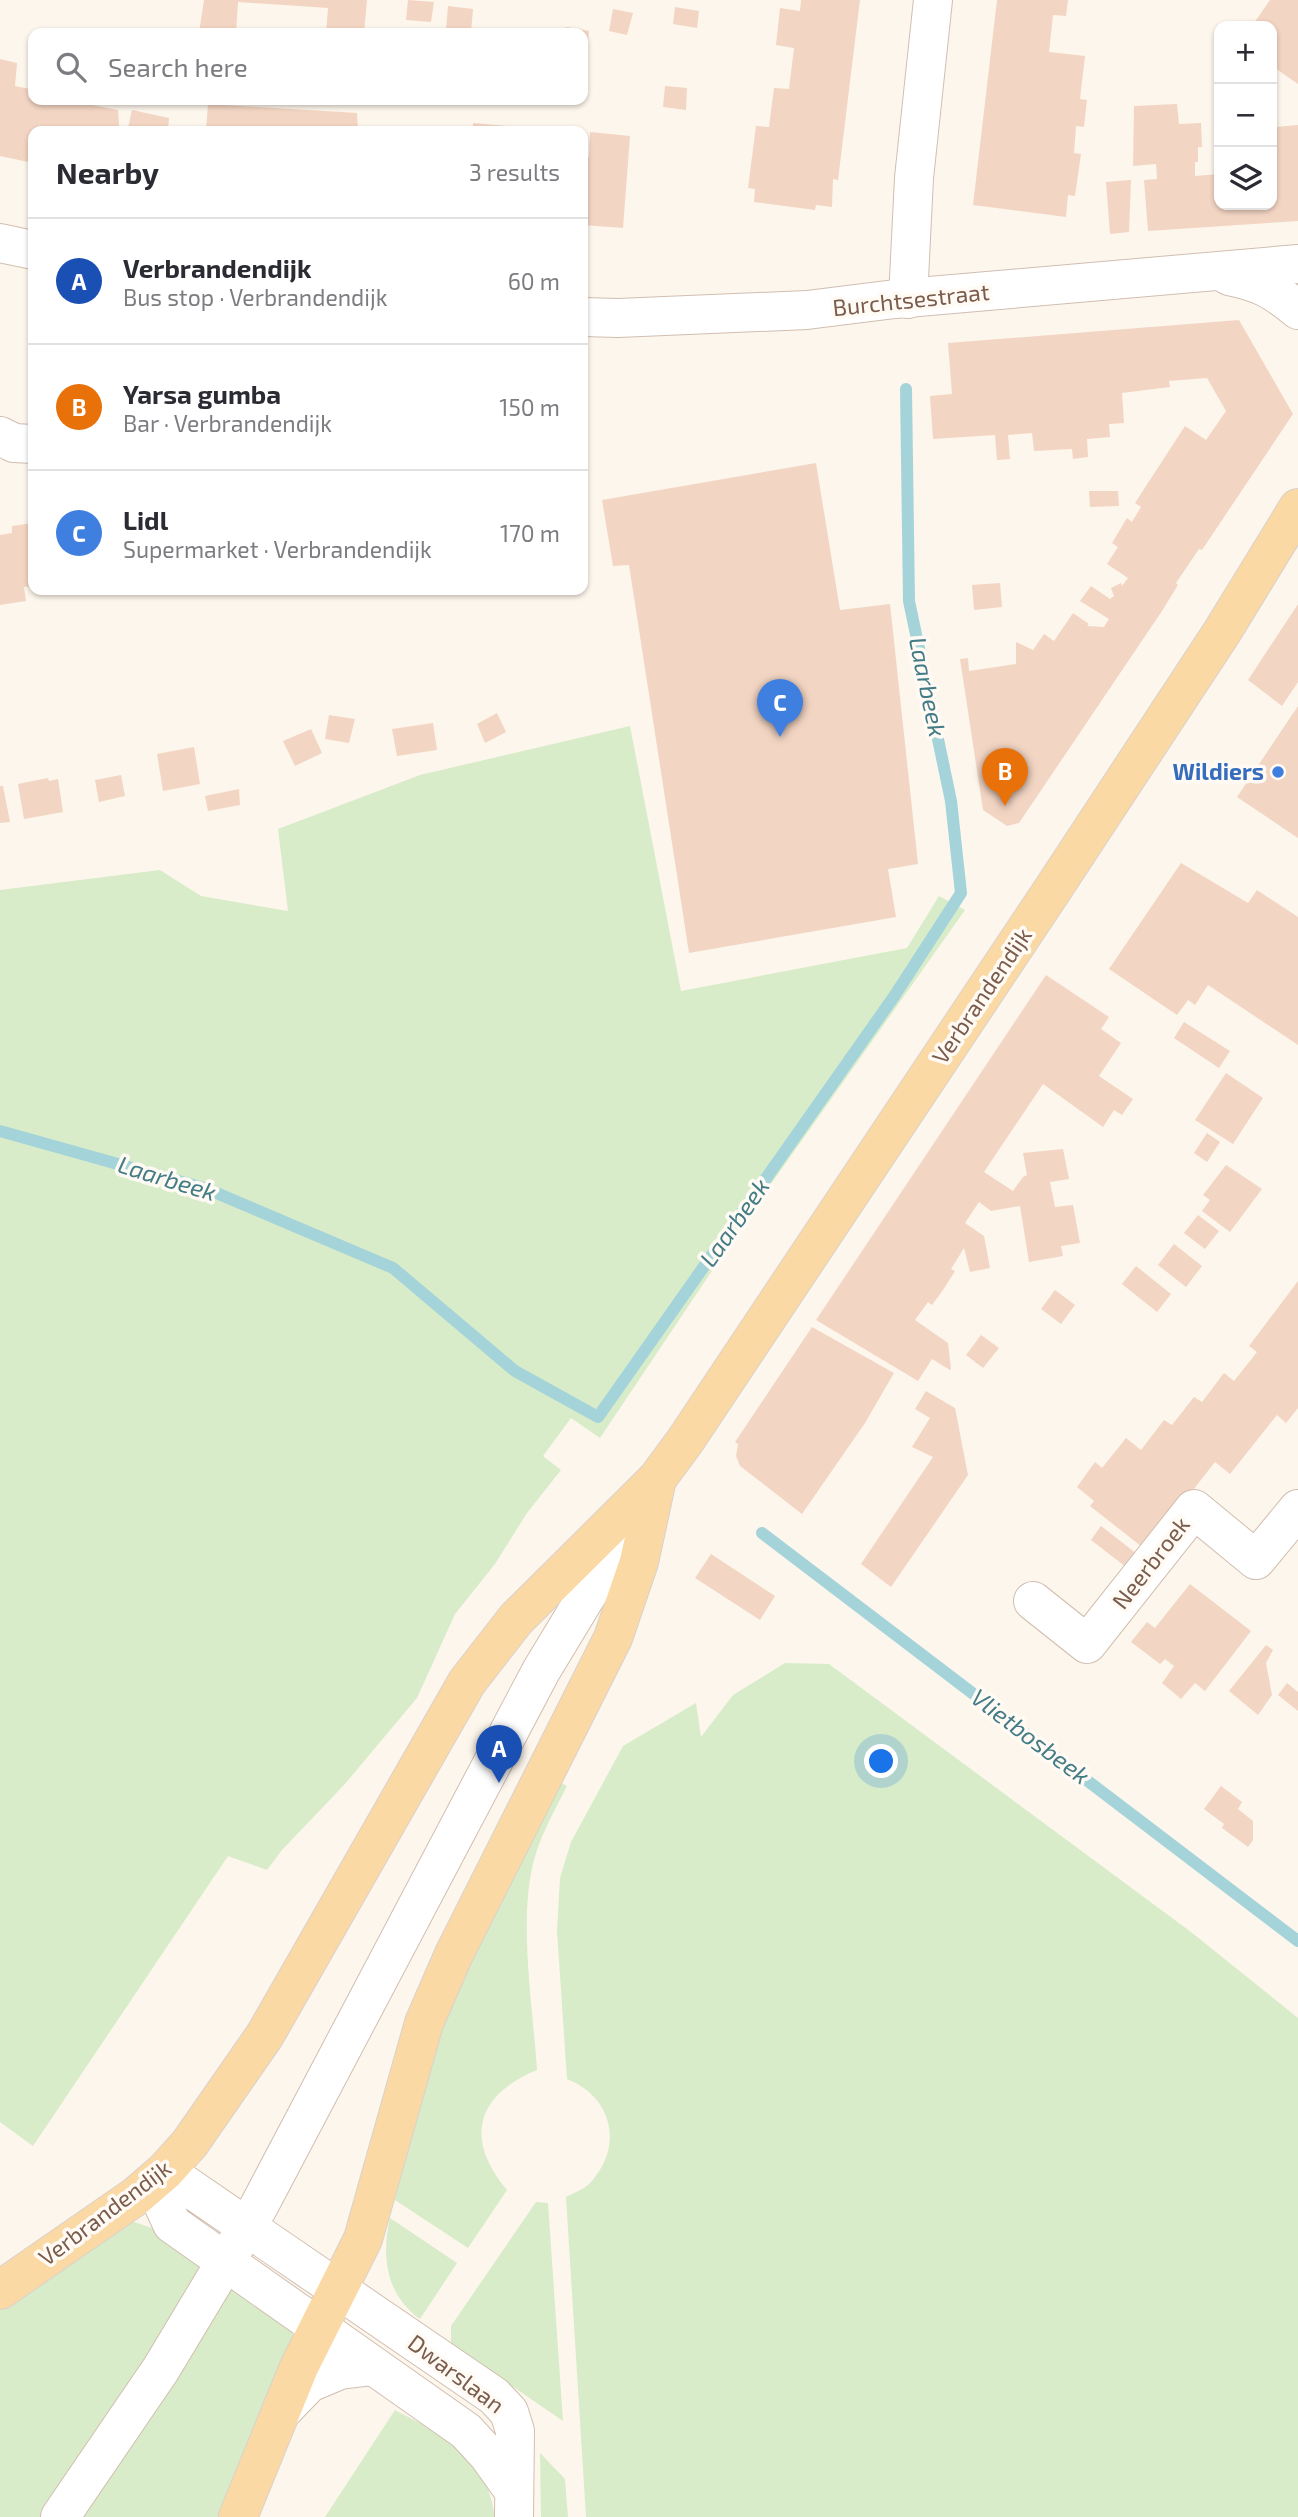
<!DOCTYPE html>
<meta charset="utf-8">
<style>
:root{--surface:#fff;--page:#f7f7f7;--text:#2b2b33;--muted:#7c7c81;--line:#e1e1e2;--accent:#e76f51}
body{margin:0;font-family:"Exo 2",sans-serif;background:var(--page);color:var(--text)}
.controls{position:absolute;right:21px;top:21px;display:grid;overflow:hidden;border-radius:14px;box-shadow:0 2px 5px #0004}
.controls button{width:63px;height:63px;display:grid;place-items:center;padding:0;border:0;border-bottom:2px solid var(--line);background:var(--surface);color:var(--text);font:35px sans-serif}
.you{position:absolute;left:882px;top:1762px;width:24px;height:24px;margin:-18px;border:5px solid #fff;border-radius:50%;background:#1a73e8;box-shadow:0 0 0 10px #1a73e833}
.badge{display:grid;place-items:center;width:46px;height:46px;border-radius:50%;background:var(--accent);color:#fff;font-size:23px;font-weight:700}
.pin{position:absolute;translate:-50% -58px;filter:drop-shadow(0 2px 4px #0008)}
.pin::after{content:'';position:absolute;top:37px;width:24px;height:21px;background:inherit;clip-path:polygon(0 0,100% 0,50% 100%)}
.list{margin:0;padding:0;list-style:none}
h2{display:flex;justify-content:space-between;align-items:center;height:91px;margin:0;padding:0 28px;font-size:30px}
h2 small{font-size:23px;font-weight:400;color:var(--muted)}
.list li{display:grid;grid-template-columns:46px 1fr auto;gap:21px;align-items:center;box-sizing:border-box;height:126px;padding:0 28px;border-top:2px solid var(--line)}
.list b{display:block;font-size:26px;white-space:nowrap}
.list p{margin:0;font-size:23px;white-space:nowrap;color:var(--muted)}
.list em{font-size:23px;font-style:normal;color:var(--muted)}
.icon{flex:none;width:38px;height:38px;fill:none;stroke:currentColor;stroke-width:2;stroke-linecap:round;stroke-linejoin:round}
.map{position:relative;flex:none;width:1298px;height:2517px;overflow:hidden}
.search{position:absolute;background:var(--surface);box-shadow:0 2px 5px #0004;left:28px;top:28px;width:560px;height:77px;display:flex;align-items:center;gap:18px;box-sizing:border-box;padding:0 24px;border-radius:14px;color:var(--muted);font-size:26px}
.panel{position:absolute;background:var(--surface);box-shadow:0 2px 5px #0004;left:28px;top:126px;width:560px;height:469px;border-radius:14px}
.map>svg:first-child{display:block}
.green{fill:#d8ecc9}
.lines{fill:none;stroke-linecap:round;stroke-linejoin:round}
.stream{stroke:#a5d3da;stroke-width:12}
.building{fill:#f3d5c3}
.minor-casing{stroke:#d1beb0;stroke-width:40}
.major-casing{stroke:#dad1cd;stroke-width:40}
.minor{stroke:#fff;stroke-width:38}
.major{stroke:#fbd9a5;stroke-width:38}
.shop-dot{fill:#3f7fe0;stroke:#fffaf3;stroke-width:2.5}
.labels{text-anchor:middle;stroke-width:7;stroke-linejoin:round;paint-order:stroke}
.street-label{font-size:23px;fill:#7a5c4d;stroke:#fffaf3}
.shop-label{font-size:23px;font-weight:bold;fill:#366cbe;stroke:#fffaf3;text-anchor:end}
.water-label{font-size:24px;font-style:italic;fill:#437c86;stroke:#fffaf3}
</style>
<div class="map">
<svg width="1298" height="2517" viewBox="0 0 1298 2517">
<rect width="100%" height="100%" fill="#fdf6ec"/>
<g class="green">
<polygon points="630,726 681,991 907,948 939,896 965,910 754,1208 600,1438 571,1418 543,1456 561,1470 527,1513 495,1564 455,1614 417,1698 344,1785 282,1850 267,1870 228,1856 33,2146 0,2122 0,890 160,870 201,896 288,911 278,829 420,775"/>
<path d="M785,1663L829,1664L1191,1932L1298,2018V2517H586L566,2197C574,2193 584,2189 590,2183C624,2147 613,2097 567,2079L557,1931L560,1878L571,1842L623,1746L696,1703L701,1737L733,1695Z"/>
<path d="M557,1781L567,1786C555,1810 541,1834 534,1860C518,1920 533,2007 537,2070C476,2095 464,2139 507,2190L468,2248L395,2200L424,2073L443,2015Z"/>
<polygon points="536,2202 548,2203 563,2421 451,2344 451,2326"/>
<path d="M390,2218L457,2263L420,2319C386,2295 381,2256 390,2218Z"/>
<polygon points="131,2221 152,2228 283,2319 291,2329 294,2340 225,2517 0,2517 0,2307"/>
<path d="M395,2410C449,2439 485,2451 495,2517H325Z"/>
<polygon points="540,2453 565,2479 568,2517 541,2517"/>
</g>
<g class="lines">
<g class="stream">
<polyline points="0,1131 207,1189 393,1268 515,1371 598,1417 895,995 961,893 951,801 909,601 906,389"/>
<polyline points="762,1533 1298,1941"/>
</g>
</g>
<g class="building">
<polygon points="204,0 367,0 364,33 326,33 328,8 238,2 236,33 199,33"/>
<polygon points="408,0 434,2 431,22 406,20"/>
<polygon points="801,0 860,0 838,180 833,179 832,207 816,205 815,210 754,202 755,189 748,188 756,126 769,127 774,88 789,89 794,48 776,45 780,8 800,11"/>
<polygon points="997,0 1068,0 1066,16 1053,15 1049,52 1085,56 1080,99 1087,100 1084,127 1076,126 1074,153 1081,154 1075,196 1068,195 1066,217 973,205"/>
<polygon points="1270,0 1298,0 1298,84 1272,66 1272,26 1252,26"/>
<polygon points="448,6 473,9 471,32 446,30"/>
<polygon points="675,7 699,11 697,28 673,24"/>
<polygon points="613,9 633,13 627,35 609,31"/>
<polygon points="566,27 589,31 587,48 583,48 583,33 565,33"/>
<polygon points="0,59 17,63 15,86 30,89 28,97 33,100 55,103 56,100 66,100 118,110 119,126 128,128 132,110 169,118 168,131 33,131 33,163 0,156"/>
<polygon points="665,86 687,88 686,110 663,107"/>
<polygon points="208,104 357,113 358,131 206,131"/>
<polygon points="1177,104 1179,124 1201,123 1202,147 1198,147 1198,162 1195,162 1195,176 1219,174 1219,205 1272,205 1272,131 1277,131 1276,127 1298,125 1298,221 1148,231 1144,180 1157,179 1156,164 1133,166 1134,106"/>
<polygon points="473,123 539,129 539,131 462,131 462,127 473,128"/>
<polygon points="590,132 630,136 623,228 583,225 583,156 589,157"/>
<polygon points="1131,180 1129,232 1110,234 1106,182"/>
<polygon points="1239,320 1293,414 1202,550 1199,549 1176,583 1178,585 1162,611 1019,823 1007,826 983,810 960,659 968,658 969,671 1016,664 1016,642 1033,650 1044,634 1054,641 1073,613 1089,624 1087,626 1104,627 1109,619 1080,601 1091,586 1110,599 1114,596 1111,588 1121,583 1122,586 1128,578 1107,564 1118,547 1112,543 1127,518 1132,522 1141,507 1135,503 1185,426 1206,440 1226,411 1207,378 1169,381 1170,387 1122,393 1124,423 1109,424 1110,437 1087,439 1088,457 1073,459 1072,449 1034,451 1032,433 1008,435 1010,459 997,460 995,435 933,439 930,396 952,394 948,343"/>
<polygon points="816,463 840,610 890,604 918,864 888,869 896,917 689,953 629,565 613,566 602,500"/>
<polygon points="1089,491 1118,491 1119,506 1090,507"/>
<polygon points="33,523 33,586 24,587 26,601 0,605 0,535 12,533 12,526"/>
<polygon points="1000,583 1002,607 974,610 972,585"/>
<polygon points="1298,604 1298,682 1282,706 1248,680"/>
<polygon points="1298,706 1298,838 1237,797"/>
<polygon points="497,713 506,732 485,743 477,724"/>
<polygon points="329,715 355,719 349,743 325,739"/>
<polygon points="433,723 437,750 397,756 392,729"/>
<polygon points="311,729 322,753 295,766 283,741"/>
<polygon points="194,747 200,784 163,791 157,754"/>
<polygon points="121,775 125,796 99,802 95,780"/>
<polygon points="48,778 49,781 58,779 63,812 24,819 18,784"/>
<polygon points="0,786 3,786 10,822 0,823"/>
<polygon points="239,789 240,805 208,811 205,796"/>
<polygon points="1181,863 1248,903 1257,890 1298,917 1298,1045 1208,985 1195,1005 1188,1000 1177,1015 1109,969"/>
<polygon points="1046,975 1109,1017 1101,1029 1121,1043 1099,1076 1133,1099 1122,1115 1114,1110 1103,1127 1043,1084 984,1172 1013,1191 1023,1177 1027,1175 1023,1153 1063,1149 1069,1179 1050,1182 1055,1207 1073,1205 1080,1243 1061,1246 1063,1256 1029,1262 1020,1206 991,1211 979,1202 965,1223 984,1236 990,1268 970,1272 964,1248 951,1269 955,1271 943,1290 932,1305 928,1302 915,1320 948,1343 951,1369 950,1370 932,1359 918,1381 816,1320"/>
<polygon points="1184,1022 1230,1051 1219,1068 1174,1038"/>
<polygon points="1226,1073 1263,1098 1233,1144 1195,1120"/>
<polygon points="1207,1133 1220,1142 1207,1162 1194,1153"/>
<polygon points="1226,1165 1262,1189 1230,1232 1202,1211 1210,1200 1203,1195"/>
<polygon points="1198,1215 1219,1231 1205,1249 1184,1233"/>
<polygon points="1174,1244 1202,1266 1186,1287 1158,1265"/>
<polygon points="1136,1266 1171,1294 1157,1312 1122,1284"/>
<polygon points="1298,1281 1298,1408 1286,1423 1277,1415 1230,1474 1215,1462 1146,1550 1090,1506 1094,1501 1077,1487 1095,1462 1102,1468 1126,1438 1141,1450 1164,1420 1172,1425 1194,1397 1202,1402 1224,1373 1234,1381 1257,1352 1249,1346"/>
<polygon points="1055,1290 1075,1305 1061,1324 1041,1309"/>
<polygon points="812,1327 894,1373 865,1423 802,1514 740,1466 736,1456 738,1444 735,1442"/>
<polygon points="981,1335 999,1348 983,1368 966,1355"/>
<polygon points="926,1391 955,1408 968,1475 891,1587 861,1564 933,1457 912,1447 930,1418 915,1409"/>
<polygon points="1101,1526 1137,1554 1126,1567 1091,1540"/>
<polygon points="711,1554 775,1596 760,1620 695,1578"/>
<polygon points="1190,1584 1251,1631 1205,1691 1195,1683 1181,1699 1162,1683 1174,1666 1165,1659 1160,1664 1131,1642 1147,1622 1155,1628"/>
<polygon points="1266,1645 1273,1650 1266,1663 1272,1695 1258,1715 1229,1691"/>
<polygon points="1287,1683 1298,1692 1298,1711 1278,1695"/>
<polygon points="1221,1786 1242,1802 1238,1809 1253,1821 1253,1840 1248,1847 1222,1828 1224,1824 1204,1809"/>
</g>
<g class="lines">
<g class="minor-casing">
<g id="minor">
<polyline points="0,243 33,250"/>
<path d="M1229,276C1260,282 1274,290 1298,310"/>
<polyline points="908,299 914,178 933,0"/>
<polyline points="583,317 618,318 807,310 895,299 1298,264"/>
<polyline points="0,436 14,443 33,444"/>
<polyline points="1033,1601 1087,1644 1194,1509 1256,1560 1298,1509"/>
<polyline points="281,2412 309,2383 340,2370 373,2366"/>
<polyline points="513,2490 488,2455 466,2431 172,2224 162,2202 165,2171 494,2396 509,2412 515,2431 514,2517"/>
<polyline points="60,2517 161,2369 259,2206 541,1671 642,1504"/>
</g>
</g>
<g class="major-casing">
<g id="major">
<polyline points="0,2290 136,2196 165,2171 190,2143 265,2035 467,1682 516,1619 657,1479 685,1441 1053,889 1222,632 1298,508"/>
<polyline points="238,2517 299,2367 363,2239 424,2023 454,1954 613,1638 639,1562 657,1479"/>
</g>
</g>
<use href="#minor" class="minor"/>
<use href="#major" class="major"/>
</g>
<circle class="shop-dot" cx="1278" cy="772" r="7"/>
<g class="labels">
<g class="street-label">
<text transform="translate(911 300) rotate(-6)" y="8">Burchtsestraat</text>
<text transform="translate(982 996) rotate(-56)" y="8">Verbrandendijk</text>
<text transform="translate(1151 1563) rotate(-52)" y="8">Neerbroek</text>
<text transform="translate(105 2213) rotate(-37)" y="8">Verbrandendijk</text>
<text transform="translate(456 2374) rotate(37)" y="8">Dwarslaan</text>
</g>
<g class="shop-label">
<text x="1264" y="780">Wildiers</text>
</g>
<g class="water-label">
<text transform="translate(927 687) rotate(78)" y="8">Laarbeek</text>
<text transform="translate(167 1179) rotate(17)" y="8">Laarbeek</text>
<text transform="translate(735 1223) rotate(-55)" y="8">Laarbeek</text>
<text transform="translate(1030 1737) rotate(37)" y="8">Vlietbosbeek</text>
</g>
</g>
</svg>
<div class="controls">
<button>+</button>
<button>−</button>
<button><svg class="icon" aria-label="layers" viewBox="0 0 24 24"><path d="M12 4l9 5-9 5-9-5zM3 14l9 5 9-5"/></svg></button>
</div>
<div class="you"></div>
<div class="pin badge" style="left:499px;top:1783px;background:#1a4fb4">A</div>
<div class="pin badge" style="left:1005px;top:806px;background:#e8710a">B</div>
<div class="pin badge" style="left:780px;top:737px;background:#3f7fe0">C</div>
<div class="search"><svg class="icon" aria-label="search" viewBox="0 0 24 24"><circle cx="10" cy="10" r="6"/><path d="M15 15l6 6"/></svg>Search here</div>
<section class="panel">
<h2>Nearby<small>3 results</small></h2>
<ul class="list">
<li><span class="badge" style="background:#1a4fb4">A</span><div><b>Verbrandendijk</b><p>Bus stop · Verbrandendijk</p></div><em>60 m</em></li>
<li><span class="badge" style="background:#e8710a">B</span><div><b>Yarsa gumba</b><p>Bar · Verbrandendijk</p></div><em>150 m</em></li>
<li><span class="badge" style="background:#3f7fe0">C</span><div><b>Lidl</b><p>Supermarket · Verbrandendijk</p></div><em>170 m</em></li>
</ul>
</section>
</div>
